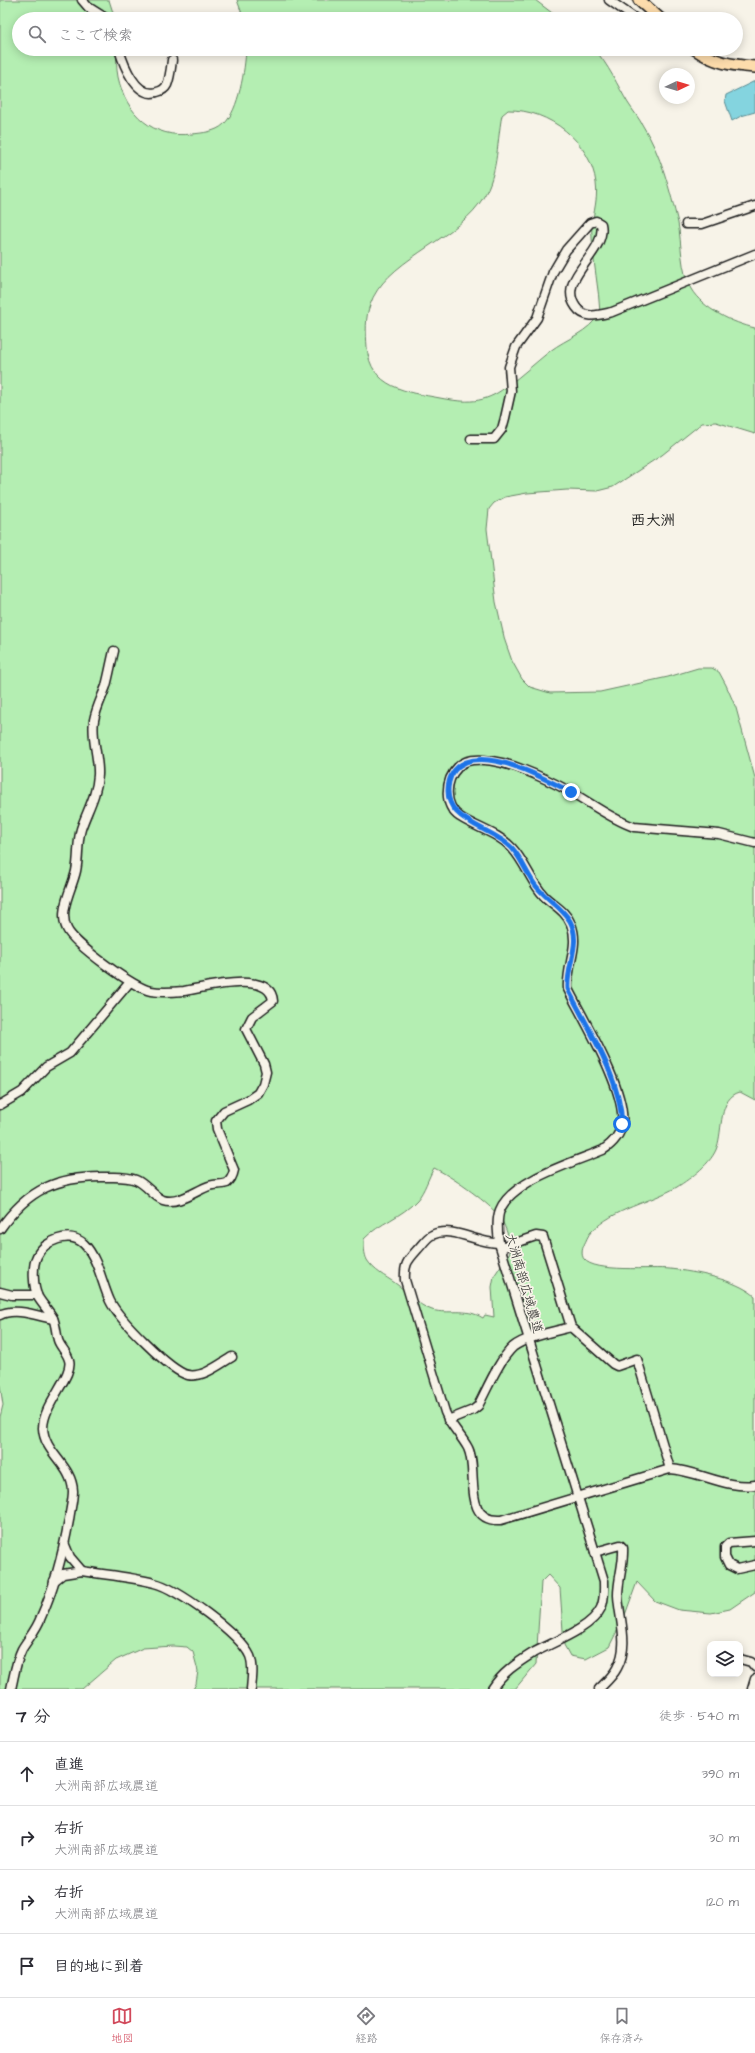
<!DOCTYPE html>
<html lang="ja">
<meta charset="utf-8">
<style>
:root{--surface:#fff;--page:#f2f2f3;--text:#2b2b33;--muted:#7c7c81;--line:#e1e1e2;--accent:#d1495b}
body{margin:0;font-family:"Architects Daughter","Klee One",sans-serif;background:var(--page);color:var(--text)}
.controls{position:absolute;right:12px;bottom:12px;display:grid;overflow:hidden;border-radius:8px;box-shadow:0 2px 10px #0003}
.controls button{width:36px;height:36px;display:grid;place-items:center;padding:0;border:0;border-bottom:1px solid var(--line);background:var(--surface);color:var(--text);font:20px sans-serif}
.compass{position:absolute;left:659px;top:68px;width:36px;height:36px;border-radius:50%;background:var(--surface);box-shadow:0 2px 10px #0003;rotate:86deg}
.stop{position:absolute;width:12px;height:12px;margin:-9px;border:3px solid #1a73e8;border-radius:50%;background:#fff}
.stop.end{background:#1a73e8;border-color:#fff;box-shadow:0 1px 4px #0008}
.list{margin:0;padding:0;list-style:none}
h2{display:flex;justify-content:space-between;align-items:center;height:52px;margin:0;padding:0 16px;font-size:17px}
h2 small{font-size:13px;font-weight:400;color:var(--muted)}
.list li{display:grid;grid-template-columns:26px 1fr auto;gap:12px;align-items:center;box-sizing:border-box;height:64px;padding:0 16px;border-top:1px solid var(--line)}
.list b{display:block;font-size:15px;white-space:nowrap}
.list p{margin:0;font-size:13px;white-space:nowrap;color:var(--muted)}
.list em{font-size:13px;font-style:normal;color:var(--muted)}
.icon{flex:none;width:22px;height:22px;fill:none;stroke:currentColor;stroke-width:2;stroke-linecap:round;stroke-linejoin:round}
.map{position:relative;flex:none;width:755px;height:1689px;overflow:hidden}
.search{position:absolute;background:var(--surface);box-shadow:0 2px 10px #0003;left:12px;right:12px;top:12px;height:44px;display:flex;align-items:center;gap:10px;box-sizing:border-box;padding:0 14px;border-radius:22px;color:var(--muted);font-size:15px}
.sheet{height:308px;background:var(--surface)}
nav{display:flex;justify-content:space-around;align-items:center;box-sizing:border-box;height:56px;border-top:1px solid var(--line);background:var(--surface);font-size:11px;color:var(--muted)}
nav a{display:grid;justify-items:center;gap:2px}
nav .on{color:var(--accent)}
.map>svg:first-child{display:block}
.green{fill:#b4eeb2;stroke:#688567;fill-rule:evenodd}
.water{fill:#84d4df;stroke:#5a8a91}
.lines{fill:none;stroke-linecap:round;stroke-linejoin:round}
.minor-casing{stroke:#1c1c1c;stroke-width:11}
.major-casing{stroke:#1c1c1c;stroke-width:14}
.minor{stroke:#f7f3e8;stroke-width:8}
.major{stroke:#fddcac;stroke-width:11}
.route{stroke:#1a73e8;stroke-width:5}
.labels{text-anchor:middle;stroke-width:3.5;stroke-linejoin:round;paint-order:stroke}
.street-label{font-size:13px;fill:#1c1c1c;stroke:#f7f3e8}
.quarter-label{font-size:15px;font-weight:bold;fill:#1c1c1c;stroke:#f7f3e8}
</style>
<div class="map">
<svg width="755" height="1689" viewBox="0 0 755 1689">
<rect width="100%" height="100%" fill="#f7f3e8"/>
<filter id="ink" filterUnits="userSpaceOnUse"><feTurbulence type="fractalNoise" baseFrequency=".025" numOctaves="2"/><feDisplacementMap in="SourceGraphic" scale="8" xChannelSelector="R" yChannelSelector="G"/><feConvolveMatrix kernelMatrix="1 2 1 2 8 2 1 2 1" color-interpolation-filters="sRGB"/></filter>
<g filter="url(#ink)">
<g class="green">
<path d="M0,0H109L115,19H19V49H116C117,58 116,68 118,77C126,114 153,139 192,134C202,133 216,132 224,124C239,110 245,69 246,49H594C609,65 617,85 628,103C633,111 639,118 643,126C661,154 670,191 678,223C682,244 680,270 691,289C703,309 733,323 755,328V434L716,422L702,423L662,455L613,487L597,491L567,490L527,493L505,497L494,503L489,509L487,529L496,602L505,641L512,661L522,679L530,687L550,693L600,692L668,677L698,668H712L719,672L726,685L736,708L755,778V1100L740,1092C718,1098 723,1130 717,1147C712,1163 691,1178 677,1187C649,1203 615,1208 591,1232C588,1235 586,1241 584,1245C582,1249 581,1255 584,1259C594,1273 652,1267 670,1269C696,1272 735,1279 755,1296V1592L730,1609L711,1613L679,1610L655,1601L637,1582L625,1615L609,1647L586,1659L570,1656L564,1645L560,1588L548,1575L541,1582L536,1664L515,1689H193L196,1684L198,1671L193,1652L187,1647L173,1646L143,1648L116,1660L82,1689H0V1417L3,1405L0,1385ZM508,110C549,109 591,142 596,183C599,202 590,220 592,238C593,263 599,288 600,313C588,333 567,338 550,351C535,363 521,376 506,387C484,404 466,403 440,398C407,392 370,388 367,347C366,333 365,318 370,305C384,262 451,242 479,204C499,177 496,146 502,115ZM434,1168C451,1176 485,1200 497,1214C506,1224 508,1237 512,1249L494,1276L492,1287L494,1317L485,1315L483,1318C465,1307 449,1315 432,1310C417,1305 408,1292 395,1283C385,1276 374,1271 367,1260C364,1254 364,1246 364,1239C379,1223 402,1217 417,1200C425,1191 428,1178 434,1168Z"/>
<polygon points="237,0 535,0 560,19 244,19"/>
</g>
<polygon class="water" points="755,81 755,112 741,116 732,121 725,101 726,95"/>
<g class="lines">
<g class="minor-casing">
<g id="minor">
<polyline points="82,0 88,7 107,19"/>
<polyline points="609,0 636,19"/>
<path d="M119,49C123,63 136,99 157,92C161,91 165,89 167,85C170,78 171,68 172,60"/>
<polyline points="686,224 702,224 755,206"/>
<path d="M471,439H494L502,429L505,418L511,391L509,367L516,347L537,318L553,272L566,250L590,223L596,221L601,224C608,253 555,278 576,307C585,320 599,315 612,312L755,254"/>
<polyline points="0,1105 22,1092 46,1067 70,1053 130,982"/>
<path d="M0,1229C28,1189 58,1176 106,1177C115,1177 127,1176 136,1180C146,1184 153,1196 163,1200C178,1205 195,1191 209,1186C214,1184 222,1185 227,1183C231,1180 233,1175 234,1170L217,1129L216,1121L224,1111L248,1100L258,1093L263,1084L266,1072L264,1064L246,1029L252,1017L273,1001C271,969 203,988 184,991C173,992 162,993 151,991C134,988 74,944 67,929C58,911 72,889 76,871C79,857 77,842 81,829C87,811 97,795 98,775C99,757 91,738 94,720C96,709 102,697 106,686C109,675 111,663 114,651"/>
<path d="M499,1243C477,1244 453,1225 432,1235C427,1237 422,1245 417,1250C407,1261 404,1265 405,1280L445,1412C450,1425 461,1435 468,1448C479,1470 461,1523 501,1520L670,1469C699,1471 726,1489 755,1485"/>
<polyline points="501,1248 536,1236 543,1237 571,1327 613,1364 617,1366 637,1359 670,1469"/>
<polyline points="0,1292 12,1295 37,1295"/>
<path d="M0,1315C14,1307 38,1316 53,1319"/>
<path d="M448,1420L473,1410L478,1406C487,1389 499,1360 513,1347C525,1337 555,1331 571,1327"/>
<polyline points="755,1541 729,1543 725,1547 725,1557 729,1565 737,1569 755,1565"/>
<path d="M595,1552L620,1545L623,1548C624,1564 618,1579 618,1595C619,1619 630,1645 617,1668C613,1676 605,1683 599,1689"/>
<path d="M82,1571C106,1575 131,1577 154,1583C177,1588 240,1634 250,1656C254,1666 252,1679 251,1689"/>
<polyline points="54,1581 63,1574 82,1571 70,1557 65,1545"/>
<polyline points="740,1659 751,1662 755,1667"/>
<path d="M11,1689C14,1676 16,1661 22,1649C28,1639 37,1629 41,1617C55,1586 63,1553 69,1520C70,1511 73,1500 73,1491C72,1465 44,1453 43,1428C43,1404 74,1375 69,1360C67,1352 60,1347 58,1340C56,1333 56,1325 53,1318C49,1311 42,1304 38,1297C33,1287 32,1266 37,1256C44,1241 70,1230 84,1244C98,1258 102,1284 110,1301C118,1318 171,1372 188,1375C203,1378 220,1364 232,1357"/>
<path d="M492,1689C502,1673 517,1663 533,1653C553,1642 591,1629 601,1608C605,1599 604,1590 604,1581L499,1243C498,1233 496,1220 500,1210C512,1180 575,1162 603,1150C612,1144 620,1136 622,1124C627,1091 583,1019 568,989C566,966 580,946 571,924C566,911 553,905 544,896C531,882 525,862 512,848C498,833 477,828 460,817C443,805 445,780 458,767C471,752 509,764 524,770C540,776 556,784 571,792C592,804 611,819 634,827L719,834L755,843"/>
<polyline points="752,1689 755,1679"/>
</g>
</g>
<g class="major-casing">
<g id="major">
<polyline points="639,0 660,19"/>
<path d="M695,49C715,63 731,65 755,67"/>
</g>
</g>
<use href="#minor" class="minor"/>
<use href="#major" class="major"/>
</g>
</g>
<g class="lines" filter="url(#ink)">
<path class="route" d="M571,792C545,779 495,751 466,762C457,766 451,773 449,782C440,822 491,826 512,848C522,859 527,875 536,886C546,899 562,907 570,921C582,943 566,966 568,989C589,1031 620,1076 622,1124"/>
</g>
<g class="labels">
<g class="street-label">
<text transform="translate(525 1283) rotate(74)" y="5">大洲南部広域農道</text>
</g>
<g class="quarter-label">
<text x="653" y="525">西大洲</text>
</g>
</g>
</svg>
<div class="controls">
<button><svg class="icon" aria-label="layers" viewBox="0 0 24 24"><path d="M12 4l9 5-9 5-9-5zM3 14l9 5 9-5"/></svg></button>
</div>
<svg class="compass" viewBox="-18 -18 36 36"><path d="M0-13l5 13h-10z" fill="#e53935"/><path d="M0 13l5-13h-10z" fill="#7c7c81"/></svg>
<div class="stop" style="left:622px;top:1124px"></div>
<div class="stop end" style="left:571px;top:792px"></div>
<div class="search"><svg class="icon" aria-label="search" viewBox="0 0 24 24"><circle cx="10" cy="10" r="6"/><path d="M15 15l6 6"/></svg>ここで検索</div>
</div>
<section class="sheet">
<h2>7 分<small>徒歩 · 540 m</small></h2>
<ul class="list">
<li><svg class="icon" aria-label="ahead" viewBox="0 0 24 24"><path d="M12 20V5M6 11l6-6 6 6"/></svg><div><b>直進</b><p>大洲南部広域農道</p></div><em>390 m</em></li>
<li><svg class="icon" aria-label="right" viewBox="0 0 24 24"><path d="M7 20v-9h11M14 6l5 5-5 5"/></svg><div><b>右折</b><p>大洲南部広域農道</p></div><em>30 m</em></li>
<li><svg class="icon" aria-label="right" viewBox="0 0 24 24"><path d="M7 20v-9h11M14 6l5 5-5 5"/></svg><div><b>右折</b><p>大洲南部広域農道</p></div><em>120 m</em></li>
<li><svg class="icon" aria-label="arrive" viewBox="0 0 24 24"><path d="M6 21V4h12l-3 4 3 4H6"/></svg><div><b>目的地に到着</b></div></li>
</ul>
</section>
<nav>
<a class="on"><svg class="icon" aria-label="map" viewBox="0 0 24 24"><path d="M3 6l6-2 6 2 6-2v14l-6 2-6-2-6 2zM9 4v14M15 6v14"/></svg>地図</a>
<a><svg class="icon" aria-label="directions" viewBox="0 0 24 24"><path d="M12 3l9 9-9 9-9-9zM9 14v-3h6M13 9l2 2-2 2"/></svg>経路</a>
<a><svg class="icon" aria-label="saved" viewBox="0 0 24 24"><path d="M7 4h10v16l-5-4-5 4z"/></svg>保存済み</a>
</nav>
